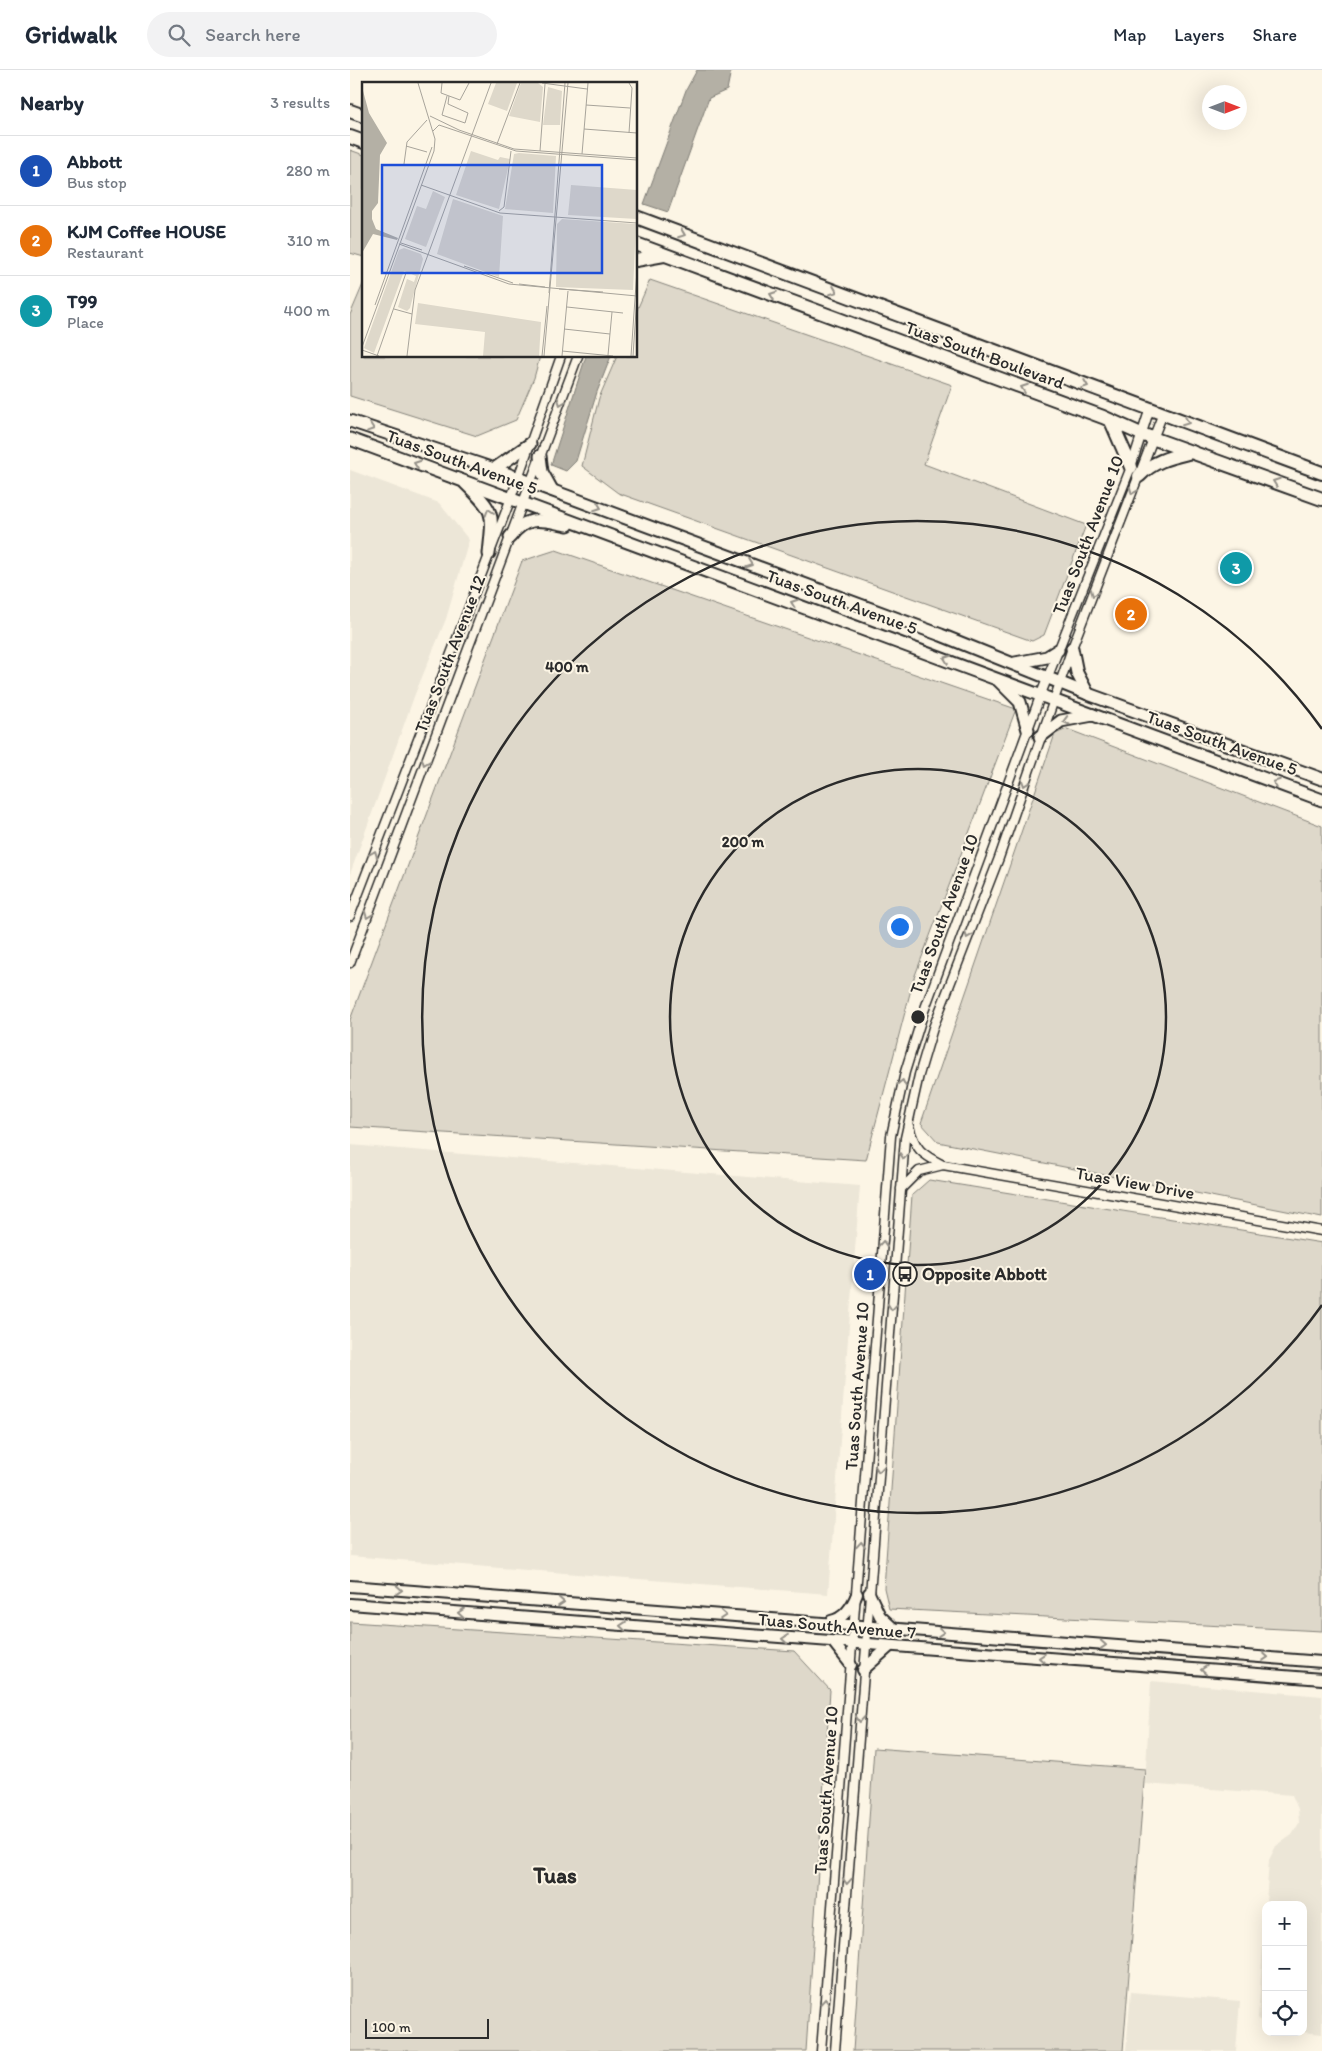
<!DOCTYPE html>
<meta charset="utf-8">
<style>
:root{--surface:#fff;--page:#f2f2f3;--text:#1f2937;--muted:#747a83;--line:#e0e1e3;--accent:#111827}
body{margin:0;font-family:Itim,sans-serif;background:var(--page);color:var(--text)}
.controls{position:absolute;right:15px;bottom:15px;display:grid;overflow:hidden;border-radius:10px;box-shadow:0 5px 20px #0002}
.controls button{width:45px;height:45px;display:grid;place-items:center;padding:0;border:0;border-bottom:1px solid var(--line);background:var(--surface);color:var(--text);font:25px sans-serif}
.compass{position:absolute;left:852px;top:15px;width:45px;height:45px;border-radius:50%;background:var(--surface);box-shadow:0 5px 20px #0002;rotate:90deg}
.scale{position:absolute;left:15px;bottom:12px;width:124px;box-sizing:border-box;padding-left:5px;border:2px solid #2b2b2b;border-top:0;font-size:14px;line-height:18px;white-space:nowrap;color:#2b2b2b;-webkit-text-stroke:4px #fcf5e5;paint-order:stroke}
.you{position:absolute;left:549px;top:856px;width:18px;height:18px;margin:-12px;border:4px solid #fff;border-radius:50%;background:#1a73e8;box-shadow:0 0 0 8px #1a73e833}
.badge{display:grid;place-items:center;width:32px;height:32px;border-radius:50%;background:var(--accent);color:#fff;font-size:16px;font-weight:700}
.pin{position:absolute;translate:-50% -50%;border:2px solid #fff;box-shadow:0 1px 5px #0006}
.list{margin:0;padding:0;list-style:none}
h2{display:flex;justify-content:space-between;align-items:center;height:65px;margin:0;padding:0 20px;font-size:21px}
h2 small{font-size:16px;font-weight:400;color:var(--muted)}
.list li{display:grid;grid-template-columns:32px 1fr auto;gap:15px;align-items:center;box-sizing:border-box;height:70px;padding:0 20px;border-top:1px solid var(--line)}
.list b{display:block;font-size:19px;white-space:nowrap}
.list p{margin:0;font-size:16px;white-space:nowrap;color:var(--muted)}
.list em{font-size:16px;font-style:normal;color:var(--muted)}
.icon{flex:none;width:28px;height:28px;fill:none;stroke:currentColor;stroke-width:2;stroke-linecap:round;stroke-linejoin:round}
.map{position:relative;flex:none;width:972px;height:1981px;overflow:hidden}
header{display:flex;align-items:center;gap:30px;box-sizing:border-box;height:70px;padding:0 25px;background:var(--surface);border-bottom:1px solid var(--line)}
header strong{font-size:24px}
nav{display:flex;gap:28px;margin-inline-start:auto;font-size:18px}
.search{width:350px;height:45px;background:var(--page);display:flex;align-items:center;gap:12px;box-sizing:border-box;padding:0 18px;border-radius:28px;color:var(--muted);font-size:19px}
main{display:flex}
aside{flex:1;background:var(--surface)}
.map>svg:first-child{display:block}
.built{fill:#ece6d7}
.green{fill:#ded8ca;stroke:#84827a}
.water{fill:#b4b0a5;stroke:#7d7b74}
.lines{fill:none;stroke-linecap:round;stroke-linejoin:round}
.minor-casing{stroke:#2b2b2b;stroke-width:11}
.tertiary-casing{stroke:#2b2b2b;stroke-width:14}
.secondary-casing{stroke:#2b2b2b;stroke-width:15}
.primary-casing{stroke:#2b2b2b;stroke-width:16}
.minor{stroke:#fcf5e5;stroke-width:8}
.tertiary{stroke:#fcf5e5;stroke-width:10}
.secondary{stroke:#fcf5e5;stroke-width:11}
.primary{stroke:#fcf5e5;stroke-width:12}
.oneway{stroke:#949088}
.ring{fill:none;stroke:#2b2b2b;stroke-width:2.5}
.labels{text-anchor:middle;stroke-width:4;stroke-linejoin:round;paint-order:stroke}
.street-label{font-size:18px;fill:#2b2b2b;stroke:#fcf5e5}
.poi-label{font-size:18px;font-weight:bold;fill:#2b2b2b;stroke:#fcf5e5;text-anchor:start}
.district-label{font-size:22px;font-weight:bold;fill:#2b2b2b;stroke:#fcf5e5}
.inset-road{fill:none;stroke:#a8a49b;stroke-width:1}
.view{fill:#1d4ed8;fill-opacity:0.15;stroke:#1d4ed8;stroke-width:2.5}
.inset-edge{fill:none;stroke:#2b2b2b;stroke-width:2.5}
.centre{fill:#2b2b2b;stroke:#fcf5e5;stroke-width:2.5}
.ring-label{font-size:15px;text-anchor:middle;font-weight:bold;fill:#2b2b2b;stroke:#fcf5e5;stroke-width:4;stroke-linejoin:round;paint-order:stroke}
</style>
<header>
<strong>Gridwalk</strong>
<div class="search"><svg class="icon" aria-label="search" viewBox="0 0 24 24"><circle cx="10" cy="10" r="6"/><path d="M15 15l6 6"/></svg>Search here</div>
<nav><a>Map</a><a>Layers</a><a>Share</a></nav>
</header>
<main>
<aside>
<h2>Nearby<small>3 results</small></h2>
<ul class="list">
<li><span class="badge" style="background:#1a4fb4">1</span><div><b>Abbott</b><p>Bus stop</p></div><em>280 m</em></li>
<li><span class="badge" style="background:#e8710a">2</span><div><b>KJM Coffee HOUSE</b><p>Restaurant</p></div><em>310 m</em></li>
<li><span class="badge" style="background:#0f9aa8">3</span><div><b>T99</b><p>Place</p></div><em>400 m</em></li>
</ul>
</aside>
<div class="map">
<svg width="972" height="1981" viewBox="0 0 972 1981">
<rect width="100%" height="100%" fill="#fcf5e5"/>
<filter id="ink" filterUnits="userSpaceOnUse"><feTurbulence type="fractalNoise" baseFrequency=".02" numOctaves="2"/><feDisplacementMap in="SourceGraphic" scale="10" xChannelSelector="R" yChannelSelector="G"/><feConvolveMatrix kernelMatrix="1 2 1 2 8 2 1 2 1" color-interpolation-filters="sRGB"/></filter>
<g filter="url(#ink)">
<g class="built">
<polygon points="0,400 89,433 119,470 96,549 65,624 0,804"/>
<polygon points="0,1075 510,1116 478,1524 0,1486"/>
<polygon points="801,1611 972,1626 972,1964 953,1962 953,1835 916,1835 916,1957 908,1948 919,1790 926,1776 942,1765 949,1753 948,1739 942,1725 795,1714"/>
<polygon points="781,1922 890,1931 886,1981 776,1981"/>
</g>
<g class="green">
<polygon points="0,80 14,85 14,187 0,183"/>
<polygon points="300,210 602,315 574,394 736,455 694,565 682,571 268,423 232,396 249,328 267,286 286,286 286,242"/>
<polygon points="14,212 14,286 190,286 184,308 166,350 127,366 0,326 0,245"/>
<polygon points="206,480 666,639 564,908 516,1090 0,1057 0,950 172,491"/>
<polygon points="717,659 972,756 972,1148 588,1072 571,1053 705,664"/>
<polygon points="579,1110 972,1173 972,1561 539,1539 534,1518 562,1125"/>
<polygon points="0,1552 444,1581 480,1620 456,1981 0,1981"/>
<polygon points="524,1678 795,1699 773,1981 503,1981"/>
</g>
<g class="water">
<polygon points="347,0 381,0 377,20 359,28 318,142 294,134 336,20"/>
<polygon points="236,286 261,286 247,322 226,391 216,401 201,395"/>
</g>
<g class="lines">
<g class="minor-casing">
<g id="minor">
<polyline points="0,846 161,428 211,286"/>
<polyline points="0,893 228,286"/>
<path d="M559,1056C565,1079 571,1084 593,1095L972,1161"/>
<polyline points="551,1119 569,1101 593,1095"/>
<polyline points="471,1981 541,1066 555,1002 574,941 691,624 781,397 800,338"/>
<polyline points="485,1981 555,1068 569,1005 583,958 649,788 722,578 813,343"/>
</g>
</g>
<g class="tertiary-casing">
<g id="tertiary">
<polyline points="0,1516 972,1592"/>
<polyline points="519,1523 530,1546 543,1558"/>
<polyline points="0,1534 972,1609"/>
<path d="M481,1551C495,1548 502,1537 507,1524"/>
<polyline points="483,1572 501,1595"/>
<polyline points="513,1600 539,1577"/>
</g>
</g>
<g class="secondary-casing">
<g id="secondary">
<polyline points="0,351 144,399 591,565 738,624 972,709"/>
<polyline points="0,369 972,730"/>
<polyline points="190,386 192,402 202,420"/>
<polyline points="144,399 180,374"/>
<path d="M115,413C146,443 143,442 139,484"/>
<path d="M160,467C178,443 193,451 218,455"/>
<polyline points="722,578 727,603 738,624"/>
<polyline points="665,593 697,587 708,580"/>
<polyline points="649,611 670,632 678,660"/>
<polyline points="690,667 711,651 743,645"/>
</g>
</g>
<g class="primary-casing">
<g id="primary">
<polyline points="0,41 14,46"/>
<polyline points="0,67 14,72"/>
<polyline points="286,147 972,403"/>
<polyline points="286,174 753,347 791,364 972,429"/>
<polyline points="286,190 314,185"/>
<polyline points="761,351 781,397"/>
<path d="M789,406C804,390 822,387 842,382"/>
</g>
</g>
<use href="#minor" class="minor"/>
<use href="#tertiary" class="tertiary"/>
<use href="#secondary" class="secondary"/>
<use href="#primary" class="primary"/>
</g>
<defs><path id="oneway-chevron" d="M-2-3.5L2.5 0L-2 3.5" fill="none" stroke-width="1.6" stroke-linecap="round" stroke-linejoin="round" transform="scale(1.25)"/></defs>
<g class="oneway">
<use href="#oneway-chevron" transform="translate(332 164) rotate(21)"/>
<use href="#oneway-chevron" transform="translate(484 221) rotate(21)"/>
<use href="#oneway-chevron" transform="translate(423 225) rotate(-160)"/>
<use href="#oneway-chevron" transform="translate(735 315) rotate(21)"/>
<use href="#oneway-chevron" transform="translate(674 318) rotate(-160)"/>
<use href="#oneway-chevron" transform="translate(211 332) rotate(111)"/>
<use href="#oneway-chevron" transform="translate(836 352) rotate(21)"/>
<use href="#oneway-chevron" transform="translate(21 358) rotate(19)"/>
<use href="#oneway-chevron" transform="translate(67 394) rotate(-160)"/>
<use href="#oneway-chevron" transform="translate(926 412) rotate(-160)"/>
<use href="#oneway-chevron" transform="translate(783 421) rotate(111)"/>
<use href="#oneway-chevron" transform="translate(248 437) rotate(20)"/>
<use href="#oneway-chevron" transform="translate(139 442) rotate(-108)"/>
<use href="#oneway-chevron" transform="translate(400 494) rotate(20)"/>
<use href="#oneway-chevron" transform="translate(744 523) rotate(112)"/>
<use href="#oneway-chevron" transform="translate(444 533) rotate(-160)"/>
<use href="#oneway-chevron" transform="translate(597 589) rotate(-160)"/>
<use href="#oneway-chevron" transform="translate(716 651) rotate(164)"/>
<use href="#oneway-chevron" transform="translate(75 692) rotate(111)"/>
<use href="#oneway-chevron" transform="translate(675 713) rotate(109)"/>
<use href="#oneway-chevron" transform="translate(926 713) rotate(-160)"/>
<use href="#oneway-chevron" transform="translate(24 784) rotate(-69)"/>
<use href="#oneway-chevron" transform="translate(18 845) rotate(111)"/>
<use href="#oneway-chevron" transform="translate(618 865) rotate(112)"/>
<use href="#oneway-chevron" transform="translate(552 1013) rotate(-78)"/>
<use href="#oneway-chevron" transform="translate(554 1086) rotate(95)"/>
<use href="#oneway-chevron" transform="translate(533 1174) rotate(-86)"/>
<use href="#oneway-chevron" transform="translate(542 1237) rotate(95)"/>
<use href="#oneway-chevron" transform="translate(529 1399) rotate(95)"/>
<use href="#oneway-chevron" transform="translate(511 1475) rotate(-86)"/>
<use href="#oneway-chevron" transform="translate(49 1520) rotate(4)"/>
<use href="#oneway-chevron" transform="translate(211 1532) rotate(4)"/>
<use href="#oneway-chevron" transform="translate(111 1543) rotate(-175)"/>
<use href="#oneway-chevron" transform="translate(373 1545) rotate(4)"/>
<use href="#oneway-chevron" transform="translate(273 1556) rotate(-175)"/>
<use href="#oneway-chevron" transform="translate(591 1562) rotate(4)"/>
<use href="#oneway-chevron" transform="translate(435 1569) rotate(-175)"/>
<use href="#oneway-chevron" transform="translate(753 1575) rotate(4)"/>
<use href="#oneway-chevron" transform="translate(915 1587) rotate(4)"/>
<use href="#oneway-chevron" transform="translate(692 1588) rotate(-176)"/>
<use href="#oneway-chevron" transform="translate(854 1600) rotate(-176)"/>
<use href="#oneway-chevron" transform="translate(510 1649) rotate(94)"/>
<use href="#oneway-chevron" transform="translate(497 1811) rotate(94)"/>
<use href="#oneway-chevron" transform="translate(475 1932) rotate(-86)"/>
</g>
</g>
<g class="ring">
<circle cx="568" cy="947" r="248"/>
<path d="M972 1235A496 496 0 1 1 972 659"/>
</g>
<defs>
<g id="bus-ring" transform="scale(1.25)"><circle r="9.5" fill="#fcf5e5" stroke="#2b2b2b" stroke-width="1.5"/><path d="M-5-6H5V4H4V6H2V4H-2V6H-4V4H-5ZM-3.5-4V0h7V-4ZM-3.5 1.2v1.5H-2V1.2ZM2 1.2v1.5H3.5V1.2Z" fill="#2b2b2b"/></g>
</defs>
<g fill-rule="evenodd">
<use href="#bus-ring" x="555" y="1204"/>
</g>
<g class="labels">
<g class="street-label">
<text transform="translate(635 285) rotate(20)" y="6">Tuas South Boulevard</text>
<text transform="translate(112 392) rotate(20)" y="6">Tuas South Avenue 5</text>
<text transform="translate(738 465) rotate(-69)" y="6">Tuas South Avenue 10</text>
<text transform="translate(492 532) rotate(20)" y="6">Tuas South Avenue 5</text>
<text transform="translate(100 584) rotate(-69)" y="6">Tuas South Avenue 12</text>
<text transform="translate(872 673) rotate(20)" y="6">Tuas South Avenue 5</text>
<text transform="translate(594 844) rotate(-70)" y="6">Tuas South Avenue 10</text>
<text transform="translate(785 1113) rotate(10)" y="6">Tuas View Drive</text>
<text transform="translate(507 1316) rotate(-86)" y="6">Tuas South Avenue 10</text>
<text transform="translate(487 1556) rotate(5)" y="6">Tuas South Avenue 7</text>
<text transform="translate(476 1720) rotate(-86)" y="6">Tuas South Avenue 10</text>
</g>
<g class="poi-label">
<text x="572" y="1210">Opposite Abbott</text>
</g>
<g class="district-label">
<text x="205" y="1813">Tuas</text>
</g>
</g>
<g transform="translate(12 12)">
<rect width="275" height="275" fill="#fcf5e5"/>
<path d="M134,1H155L145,29L126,22ZM159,1H176L181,5L178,40L147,34ZM186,5L200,9L198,43H181ZM109,69L136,78L138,75L148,77L137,127L94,113ZM157,71L194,74L191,131L143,127L152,72ZM209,103L275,108V137L206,133ZM71,109L83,115L64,165L43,157L55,124L64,127ZM91,117L141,134L137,195L75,172ZM200,137L274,142L271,208L194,205L195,142ZM42,166L59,172L61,177L48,226L45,229L36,225L45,197L52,200L54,194L42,189L12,271L2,266L37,168ZM56,221L179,240L177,274H121L123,250L53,242Z" fill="#ded8ca"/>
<path d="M0,5L7,31L25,61L18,73L16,121L10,129V137L14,147L36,156L35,158L11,152L0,171Z" fill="#b4b0a5"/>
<path class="inset-road" d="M80,1L79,11L98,18L107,1M180,1L225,7M85,14L80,33L103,41L106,31L86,22L87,14M224,23L268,26M68,34L97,48L152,67L275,76M222,47L275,51M71,49L77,43L154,69L275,78M267,51L270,6L267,1M135,62L158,1M44,64L65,70M178,69L183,2M220,72L226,1M42,82L45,60L65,38M59,103L138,131L275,141M137,129L142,125L149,69M39,161L60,168M37,162L147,202L275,214M102,184L151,201M157,202L183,205M197,207L241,210M187,211L203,1M13,223L70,65M205,225L261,231M32,227L50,232M202,247L248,252M0,265L72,69L73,57L56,1M0,268L17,274M200,269L251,274M246,273L250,230M15,274L44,191M45,274L53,208L129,1M180,274L185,224M182,274L206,1M200,274L206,209M269,274L275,188M271,274L275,214"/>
<path class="view" d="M20,83H240V191H20Z"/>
<rect width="275" height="275" class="inset-edge"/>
</g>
<circle cx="568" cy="947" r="8" class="centre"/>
<g class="ring-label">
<text x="217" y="602">400 m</text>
<text x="393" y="777">200 m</text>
</g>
</svg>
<div class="controls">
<button>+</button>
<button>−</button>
<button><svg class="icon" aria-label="locate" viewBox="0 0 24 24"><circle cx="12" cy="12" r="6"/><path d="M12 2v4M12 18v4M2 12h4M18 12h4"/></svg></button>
</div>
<svg class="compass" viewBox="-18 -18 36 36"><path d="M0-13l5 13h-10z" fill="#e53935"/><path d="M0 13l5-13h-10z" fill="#747a83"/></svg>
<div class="scale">100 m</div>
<div class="you"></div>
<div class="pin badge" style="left:520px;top:1204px;background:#1a4fb4">1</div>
<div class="pin badge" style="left:781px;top:544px;background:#e8710a">2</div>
<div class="pin badge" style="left:886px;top:498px;background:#0f9aa8">3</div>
</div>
</main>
